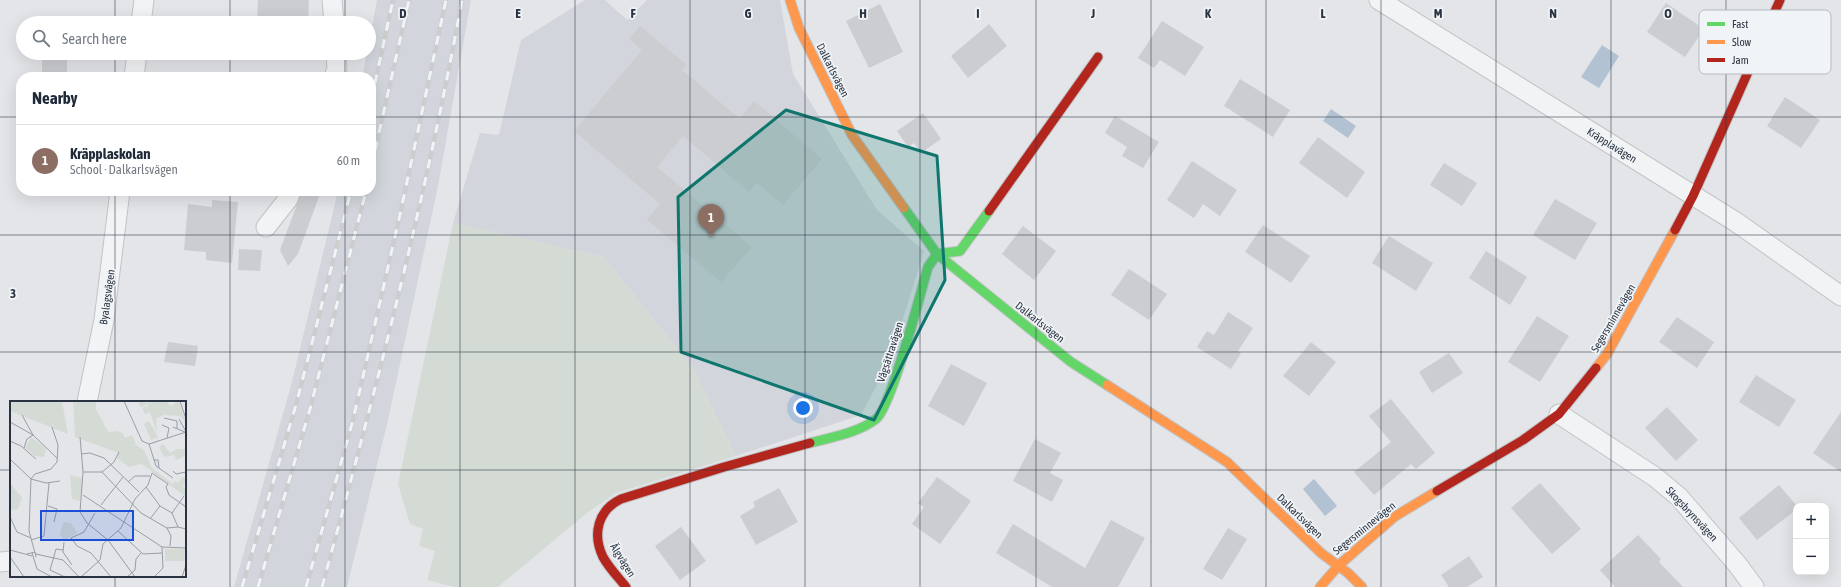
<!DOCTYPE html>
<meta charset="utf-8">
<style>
:root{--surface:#fff;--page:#f6f6f7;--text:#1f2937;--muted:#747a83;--line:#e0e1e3;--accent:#6b717b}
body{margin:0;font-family:"Asap Condensed",sans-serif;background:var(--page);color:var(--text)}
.controls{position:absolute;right:12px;bottom:12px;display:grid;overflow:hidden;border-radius:8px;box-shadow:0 4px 16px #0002}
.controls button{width:36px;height:36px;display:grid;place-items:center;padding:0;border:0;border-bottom:1px solid var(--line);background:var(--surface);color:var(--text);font:20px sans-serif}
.you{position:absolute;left:803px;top:408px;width:14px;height:14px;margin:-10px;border:3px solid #fff;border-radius:50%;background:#1a73e8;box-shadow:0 0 0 6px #1a73e833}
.badge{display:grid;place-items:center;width:26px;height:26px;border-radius:50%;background:var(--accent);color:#fff;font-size:13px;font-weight:700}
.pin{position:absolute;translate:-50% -33px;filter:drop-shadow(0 1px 2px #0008)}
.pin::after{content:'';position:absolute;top:21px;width:14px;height:12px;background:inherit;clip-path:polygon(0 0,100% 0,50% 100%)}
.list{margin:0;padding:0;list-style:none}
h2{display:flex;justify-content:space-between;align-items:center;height:52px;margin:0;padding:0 16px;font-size:17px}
h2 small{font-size:13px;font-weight:400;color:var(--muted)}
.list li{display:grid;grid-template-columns:26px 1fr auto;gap:12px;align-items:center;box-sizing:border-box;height:72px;padding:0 16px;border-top:1px solid var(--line)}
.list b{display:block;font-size:15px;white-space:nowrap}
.list p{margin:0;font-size:13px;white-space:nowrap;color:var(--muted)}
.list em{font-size:13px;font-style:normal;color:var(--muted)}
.icon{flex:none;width:22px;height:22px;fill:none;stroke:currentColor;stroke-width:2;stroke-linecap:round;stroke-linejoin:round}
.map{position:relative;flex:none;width:1841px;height:587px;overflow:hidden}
.search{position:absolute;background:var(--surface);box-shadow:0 4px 16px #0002;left:16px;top:16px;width:360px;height:44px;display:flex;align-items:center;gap:10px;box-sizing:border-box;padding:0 14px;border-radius:22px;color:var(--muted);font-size:15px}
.panel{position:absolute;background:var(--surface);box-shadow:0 4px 16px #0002;left:16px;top:72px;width:360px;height:124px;border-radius:16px}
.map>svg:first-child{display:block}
.built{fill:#d2d5db}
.green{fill:#d4dbd4}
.water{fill:#b3c2d2}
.building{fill:#cbcdd0}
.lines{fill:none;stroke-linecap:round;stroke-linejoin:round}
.street-casing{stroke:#c1c3c6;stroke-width:21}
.fast-casing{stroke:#c1c3c6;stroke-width:11}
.slow-casing{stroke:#c1c3c6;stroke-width:11}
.jam-casing{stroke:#c1c3c6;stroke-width:11}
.street{stroke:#f2f3f5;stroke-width:19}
.fast{stroke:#63d668;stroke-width:9}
.slow{stroke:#ff974d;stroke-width:9}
.jam{stroke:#b3261e;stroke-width:9}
.rail-casing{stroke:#cccdcf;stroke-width:4.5}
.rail{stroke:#f1f4f7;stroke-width:3;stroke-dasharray:9;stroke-linecap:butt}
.marked{fill:#0f766e;fill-opacity:0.2;stroke:#0f766e;stroke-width:3;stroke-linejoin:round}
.grid{fill:none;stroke:#2a3341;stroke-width:1;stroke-opacity:0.55}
.labels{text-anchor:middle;stroke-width:3.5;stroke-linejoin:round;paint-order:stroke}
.street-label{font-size:11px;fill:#2a3341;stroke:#f1f4f7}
.inset-road{fill:none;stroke:#999ea5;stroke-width:1}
.view{fill:#1d4ed8;fill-opacity:0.15;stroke:#1d4ed8;stroke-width:2}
.inset-edge{fill:none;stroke:#2a3341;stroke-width:2}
.key{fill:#f1f4f7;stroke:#b5bac0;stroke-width:1}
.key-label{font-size:11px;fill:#2a3341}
.grid-label{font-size:13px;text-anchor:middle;font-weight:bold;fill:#2a3341;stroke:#f1f4f7;stroke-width:3.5;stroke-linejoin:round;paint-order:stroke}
</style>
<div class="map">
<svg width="1841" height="587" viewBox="0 0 1841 587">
<rect width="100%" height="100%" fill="#e3e5e8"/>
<g class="built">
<polygon points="377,0 471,0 438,186 388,420 347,587 234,587 292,382 338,191 371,191 371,77 362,77 367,53 369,53 369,42"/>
<polygon points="585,0 605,0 627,20 647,0 780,0 793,74 877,210 924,251 890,360 861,415 736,456 692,367 604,257 453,223 480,133 499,135 521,40"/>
</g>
<polygon class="green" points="453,223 604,257 692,367 736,456 616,493 587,513 498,587 454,587 427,580 435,551 419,546 423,529 410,524 398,484"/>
<g class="water">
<polygon points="1602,45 1619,56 1599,88 1581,77"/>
<polygon points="1331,109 1356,126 1348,138 1323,121"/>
<polygon points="1314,479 1337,506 1325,516 1303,489"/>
</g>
<g class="building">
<polygon points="258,0 309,0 308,23 257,23"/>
<polygon points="1666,3 1704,29 1685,57 1647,32"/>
<polygon points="880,4 903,52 869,68 846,21"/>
<polygon points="1162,21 1204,47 1185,76 1160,60 1154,68 1138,58"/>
<polygon points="989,24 1007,46 968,78 951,56"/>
<polygon points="640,26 687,65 682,70 740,119 754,101 822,159 783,205 757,183 749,192 683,136 657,167 752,247 721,282 647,220 660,204 574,131 642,50 629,39"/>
<rect x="42" y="53" width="25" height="24"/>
<polygon points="1240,79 1290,110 1273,137 1224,106"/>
<polygon points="1785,97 1820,120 1801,148 1767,126"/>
<polygon points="923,113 941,139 921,153 914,143 908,147 897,131"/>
<polygon points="1115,116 1159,142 1143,168 1122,156 1127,147 1105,133"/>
<polygon points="1318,137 1365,172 1347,198 1299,163"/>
<polygon points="1192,161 1237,190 1220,216 1203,204 1194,218 1167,200"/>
<polygon points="1444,163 1477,183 1462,206 1430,185"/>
<polygon points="302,191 321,191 298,254 288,266 280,250"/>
<polygon points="1555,199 1597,223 1575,260 1533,235"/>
<polygon points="212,200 238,202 232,263 206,260 206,252 184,250 188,204 212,207"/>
<polygon points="1263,225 1310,256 1291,283 1245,252"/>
<polygon points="1023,226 1056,251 1034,280 1002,254"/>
<polygon points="1389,236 1433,263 1416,291 1372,263"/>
<polygon points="239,249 262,250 260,271 238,270"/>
<polygon points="1486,251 1527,277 1510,305 1469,278"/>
<polygon points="1129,269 1167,294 1149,320 1111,295"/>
<polygon points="1228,312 1253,328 1238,351 1241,353 1231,369 1197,347 1207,331 1214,335"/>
<polygon points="1537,316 1569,336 1540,382 1508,362"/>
<polygon points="1677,317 1714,342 1697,368 1659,342"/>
<polygon points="168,342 198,346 195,366 164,362"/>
<polygon points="1311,342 1336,362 1309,396 1283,376"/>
<polygon points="1449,353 1463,373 1432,393 1419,372"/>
<polygon points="951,364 987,383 964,426 928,406"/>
<polygon points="1756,375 1796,400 1779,427 1739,402"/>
<polygon points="1391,399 1435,453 1416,469 1411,464 1374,495 1354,472 1391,442 1369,416"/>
<polygon points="1667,407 1698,440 1676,461 1645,428"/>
<polygon points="1841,412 1841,472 1813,453"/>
<polygon points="1035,439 1061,453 1050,473 1063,480 1052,502 1013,481"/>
<polygon points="937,477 971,501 940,544 912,524 924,507 918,503"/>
<polygon points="1540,483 1581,529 1552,554 1511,508"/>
<polygon points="1779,485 1797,506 1796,510 1757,540 1739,518"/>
<polygon points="779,488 798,522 756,545 740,516 755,507 753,502"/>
<polygon points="1111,520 1145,538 1118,587 1052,587 996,553 1013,524 1085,568"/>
<polygon points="681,527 706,561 680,580 655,546"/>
<polygon points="1228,528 1247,539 1222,580 1203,569"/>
<polygon points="1638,535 1661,559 1659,562 1683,587 1615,587 1600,570"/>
<polygon points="1469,556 1483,577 1467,587 1449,587 1441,575"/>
</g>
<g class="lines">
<g class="street-casing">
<g id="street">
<polyline points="332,0 334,23"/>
<polyline points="1379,0 1736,222 1841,296"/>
<polyline points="141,23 144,0"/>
<polyline points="134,77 137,53"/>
<polyline points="334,77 337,69 336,53"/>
<polyline points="266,227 288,199 291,191"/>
<polyline points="87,402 104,320 120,191"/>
<polyline points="1559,414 1655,477 1679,497 1737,564 1754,587"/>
<polyline points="0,562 11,561"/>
</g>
</g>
<g class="fast-casing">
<g id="fast">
<polyline points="904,208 937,254 1071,362 1107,385"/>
<path d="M810,443C832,437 858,433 876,419C892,406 920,294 928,267L937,254L960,251L989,211"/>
</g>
</g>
<g class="slow-casing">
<g id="slow">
<polyline points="790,0 799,28 852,135 904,208"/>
<polyline points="1596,368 1607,354 1675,230"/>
<polyline points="1107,385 1227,462 1321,553 1348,573 1362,587"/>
<polyline points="1320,587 1339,565 1394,517 1437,491"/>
</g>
</g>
<g class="jam-casing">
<g id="jam">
<polyline points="989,211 1098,57"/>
<polyline points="1675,230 1693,196 1780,0"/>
<polyline points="1437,491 1523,440 1559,414 1596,368"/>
<path d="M626,587C618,577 609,568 603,557C592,534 598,510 621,499L724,467L810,443"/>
</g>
</g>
<use href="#street" class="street"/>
<use href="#fast" class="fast"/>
<use href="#slow" class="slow"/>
<use href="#jam" class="jam"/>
<g class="rail-casing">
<g id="rail">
<polyline points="371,101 393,0"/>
<polyline points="371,168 409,0"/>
<polyline points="242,587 296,405 351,191"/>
<polyline points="258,587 310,409 366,191"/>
<polyline points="306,587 353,420 399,219 446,0"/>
<path d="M322,587C375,393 426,198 462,0"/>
</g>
</g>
<use href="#rail" class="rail"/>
</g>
<path class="marked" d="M786,110L937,156L945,280L874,420L681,352L678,197Z"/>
<path class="grid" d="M115,0V23M230,0V23M345,0V23M460,0V587M575,0V587M690,0V587M805,0V587M920,0V587M1036,0V587M1151,0V587M1266,0V587M1381,0V587M1496,0V587M1611,0V587M1726,0V587M115,53V77M230,53V77M345,53V77M0,117H21M371,117H1841M115,191V402M230,191V587M345,191V587M0,235H1841M0,352H1841M0,470H11M185,470H1841M115,576V587"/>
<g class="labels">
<g class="street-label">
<text transform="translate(833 70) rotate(63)" y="4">Dalkarlsvägen</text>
<text transform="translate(1612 145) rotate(32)" y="4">Kräpplavägen</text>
<text transform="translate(107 297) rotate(-82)" y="4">Byalagsvägen</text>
<text transform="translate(1613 318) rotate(-60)" y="4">Segersminnevägen</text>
<text transform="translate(1040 322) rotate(38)" y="4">Dalkarlsvägen</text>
<text transform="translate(890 352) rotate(-72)" y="4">Vågsättravägen</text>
<text transform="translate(1692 514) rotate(47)" y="4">Skogsbrynsvägen</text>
<text transform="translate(1300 516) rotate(44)" y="4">Dalkarlsvägen</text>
<text transform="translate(1364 528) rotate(-39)" y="4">Segersminnevägen</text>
<text transform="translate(623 560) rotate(58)" y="4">Älgvägen</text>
</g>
</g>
<g transform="translate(10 401)">
<rect width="176" height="176" fill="#e3e5e8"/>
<path d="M0,0H52L58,33L0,10ZM63,0H86V8L98,31L106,30L113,32L115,37L122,34L126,43L120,45L126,44L134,49L142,67L163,83L165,80L168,82L172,76L176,77L173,86L176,88V96L132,63L119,66L107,57L109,52L65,36ZM128,0L137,2L156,0L161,5L169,0L176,22L170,15L153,14L146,18L147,32L140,11L135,13L132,7L136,5L139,9L137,3L131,6ZM139,20L148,36L141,39L134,23ZM21,36L36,47L34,56L25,55L15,47ZM153,43L160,52L167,48H176V54L167,59L164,54L154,56L149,46ZM60,74L73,77L70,100L62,98ZM0,82L12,97L8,108L0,109ZM53,121L61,122L67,132L55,139L50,134ZM155,148H175L174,160H155Z" fill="#d4dbd4"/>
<path class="inset-road" d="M114,0L132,40L139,43M170,0L176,18M12,14L23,34L17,38L14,47M154,17L167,20V27M169,18L175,29M0,21L23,34L47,57M152,24L159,27L157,37M163,26L175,31M70,36L73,71L70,111L77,122L98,139L125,176M0,40L11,45L26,58M139,43L146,65L163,77M139,43L176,31M71,53L80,52L94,57L129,91M0,58L21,78L36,82L50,80M144,59H148L149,67M163,70L166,73L176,71M73,71H92L131,112L157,127L168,126L176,128M92,71L104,61L109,51M21,78L19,130L25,152M21,78L25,73L41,68L47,61L48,44L42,26M118,81L125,75H140M136,86L150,105L162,112L168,126M73,94L152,146L176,147M91,104L113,76M38,105L47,108L44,121M85,112L74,131L61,137L67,145L81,152L101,176M162,112L174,95M0,116L7,131L21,137M140,118L150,105M157,127L161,135L160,145M108,130L133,153L152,152M21,139L34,135L39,82M54,141L53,151L62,164M0,149L22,155M53,149L46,148L40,169L55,176M22,152L27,168L42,176M17,153L25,151L26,156M26,153L53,159L69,176M0,156L14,176M71,176L90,159L93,143L111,127L125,98L138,84L142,72L158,83L156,86L159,94L176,106M117,176L125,169L126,158L131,152M144,176L153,167L152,146M172,176L176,164"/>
<path class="view" d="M31,110H123V139H31Z"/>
<rect width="176" height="176" class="inset-edge"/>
</g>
<rect x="1699" y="10" width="132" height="64" rx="6" class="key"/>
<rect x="1707" y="22" width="18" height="4" fill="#63d668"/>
<rect x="1707" y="40" width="18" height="4" fill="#ff974d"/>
<rect x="1707" y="58" width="18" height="4" fill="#b3261e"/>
<g class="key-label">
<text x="1732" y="28">Fast</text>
<text x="1732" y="46">Slow</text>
<text x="1732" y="64">Jam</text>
</g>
<g class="grid-label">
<text x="403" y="18">D</text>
<text x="518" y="18">E</text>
<text x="633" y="18">F</text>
<text x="748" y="18">G</text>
<text x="863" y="18">H</text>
<text x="978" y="18">I</text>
<text x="1093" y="18">J</text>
<text x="1208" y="18">K</text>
<text x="1323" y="18">L</text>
<text x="1438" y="18">M</text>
<text x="1553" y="18">N</text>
<text x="1668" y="18">O</text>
<text x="13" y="298">3</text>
</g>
</svg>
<div class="controls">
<button>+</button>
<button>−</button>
</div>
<div class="you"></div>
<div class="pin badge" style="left:711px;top:237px;background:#8d6e63">1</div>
<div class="search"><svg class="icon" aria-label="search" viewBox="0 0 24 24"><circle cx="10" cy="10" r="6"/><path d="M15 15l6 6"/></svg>Search here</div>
<section class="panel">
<h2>Nearby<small></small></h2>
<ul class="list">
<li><span class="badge" style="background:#8d6e63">1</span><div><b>Kräpplaskolan</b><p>School · Dalkarlsvägen</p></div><em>60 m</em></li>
</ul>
</section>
</div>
